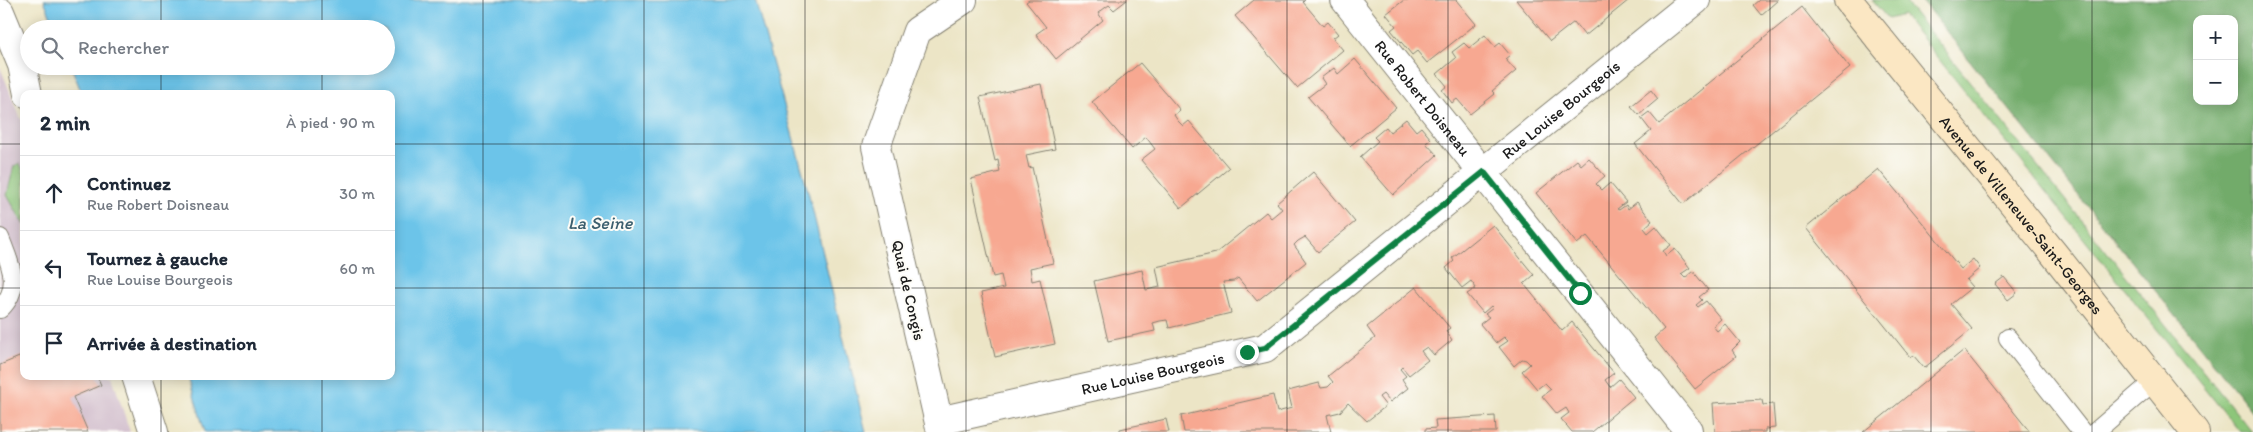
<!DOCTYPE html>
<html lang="fr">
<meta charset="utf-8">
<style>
:root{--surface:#fff;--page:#f2f2f3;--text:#1f2937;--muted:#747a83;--line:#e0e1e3}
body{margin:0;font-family:Itim,sans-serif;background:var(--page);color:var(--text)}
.controls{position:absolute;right:15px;top:15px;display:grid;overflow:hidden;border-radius:10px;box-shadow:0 2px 12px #0003}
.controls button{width:45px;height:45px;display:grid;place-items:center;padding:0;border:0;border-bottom:1px solid var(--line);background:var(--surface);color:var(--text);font:25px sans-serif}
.stop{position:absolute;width:15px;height:15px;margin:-11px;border:4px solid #0b8043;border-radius:50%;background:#fff}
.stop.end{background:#0b8043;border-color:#fff;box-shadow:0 1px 5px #0008}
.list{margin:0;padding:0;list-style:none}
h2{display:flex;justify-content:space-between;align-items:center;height:65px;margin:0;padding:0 20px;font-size:21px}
h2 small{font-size:16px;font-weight:400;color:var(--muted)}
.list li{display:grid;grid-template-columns:32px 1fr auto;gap:15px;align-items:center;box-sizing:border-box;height:75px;padding:0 20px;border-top:1px solid var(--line)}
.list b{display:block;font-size:19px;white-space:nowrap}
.list p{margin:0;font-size:16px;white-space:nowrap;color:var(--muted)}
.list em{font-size:16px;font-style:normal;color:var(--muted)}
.icon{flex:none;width:28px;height:28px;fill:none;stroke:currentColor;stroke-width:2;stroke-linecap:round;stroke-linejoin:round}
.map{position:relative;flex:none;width:2253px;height:432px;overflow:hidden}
.search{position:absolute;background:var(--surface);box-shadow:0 2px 12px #0003;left:20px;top:20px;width:375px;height:55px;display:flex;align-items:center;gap:12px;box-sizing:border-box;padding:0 18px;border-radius:28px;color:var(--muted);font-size:19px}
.panel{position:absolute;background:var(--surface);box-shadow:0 2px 12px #0003;left:20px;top:90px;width:375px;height:290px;border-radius:10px}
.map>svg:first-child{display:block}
.industrial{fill:#d1bdcc}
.green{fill:#8dc67a;stroke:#54714b}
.forest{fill:#72ab6a;stroke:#476443;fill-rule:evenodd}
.water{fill:#6cc4e9;stroke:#447082}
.building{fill:#f7a891}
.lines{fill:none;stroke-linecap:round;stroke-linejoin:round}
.lane-casing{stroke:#848071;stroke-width:20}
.street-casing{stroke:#848071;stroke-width:30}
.secondary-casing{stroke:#848071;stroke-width:30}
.lane{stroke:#fff;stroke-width:18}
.street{stroke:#fff;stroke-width:28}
.secondary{stroke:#fbe7c3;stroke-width:28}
.route{stroke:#0b8043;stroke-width:6}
.grid{fill:none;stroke:#1c1c1c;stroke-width:1;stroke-opacity:0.55}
.labels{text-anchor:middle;stroke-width:4;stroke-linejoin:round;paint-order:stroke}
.street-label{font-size:16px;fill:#1c1c1c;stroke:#fdfcf7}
.water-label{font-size:18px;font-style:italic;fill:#3c5f6e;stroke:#fdfcf7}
</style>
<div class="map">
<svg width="2253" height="432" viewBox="0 0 2253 432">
<rect width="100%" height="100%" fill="#fdfcf7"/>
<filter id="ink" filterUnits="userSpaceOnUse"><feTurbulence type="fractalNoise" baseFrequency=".02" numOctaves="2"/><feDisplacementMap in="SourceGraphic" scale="10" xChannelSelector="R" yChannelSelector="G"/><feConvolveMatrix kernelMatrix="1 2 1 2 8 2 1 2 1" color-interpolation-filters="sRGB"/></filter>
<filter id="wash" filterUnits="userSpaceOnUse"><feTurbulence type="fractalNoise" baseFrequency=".0096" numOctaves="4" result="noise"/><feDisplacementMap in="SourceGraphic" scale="20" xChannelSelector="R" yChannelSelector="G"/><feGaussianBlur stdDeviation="1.12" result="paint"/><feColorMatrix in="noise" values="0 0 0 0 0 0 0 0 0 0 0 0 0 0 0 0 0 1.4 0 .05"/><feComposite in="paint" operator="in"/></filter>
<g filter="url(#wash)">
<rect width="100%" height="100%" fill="#ece5c6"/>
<polygon class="industrial" points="0,67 24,126 24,376 112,376 130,432 0,432"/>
<g class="green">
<polygon points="1872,0 1904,0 2252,432 2240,432 1903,15 1888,19"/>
<polygon points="20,163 24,174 24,225 7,195 14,166"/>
</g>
<path class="forest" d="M1921,0H2253V412ZM2197,19H2234V101H2197Z"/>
<polygon class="water" points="44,0 755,0 808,191 866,432 205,432 188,376 391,376 391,94 82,94 71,66 386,66 386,29 56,29"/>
<g id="blocks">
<g class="building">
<polygon points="1029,0 1127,0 1114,10 1109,5 1098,13 1103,20 1056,59 1036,34 1046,27 1026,2"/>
<polygon points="1254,0 1305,0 1303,2 1323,26 1328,22 1338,34 1333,38 1343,50 1297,88 1235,16"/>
<polygon points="1404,0 1456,0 1476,24 1427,63 1417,51 1412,55 1391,30 1396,26 1386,14"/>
<polygon points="1516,0 1629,0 1585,36 1574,22 1550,41"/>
<polygon points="1759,0 1778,0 1761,15 1753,5"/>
<polygon points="1802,7 1850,68 1683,204 1635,144 1651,131 1641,118 1649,112 1659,124"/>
<polygon points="1485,35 1495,47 1500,43 1510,55 1505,59 1516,71 1492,91 1495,94 1470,114 1457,99 1452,103 1442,90 1447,86 1437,74 1456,58 1452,52 1464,43 1469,48"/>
<polygon points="1355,59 1396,108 1350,146 1308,97 1325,84 1321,78 1334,68 1338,74"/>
<polygon points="1140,63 1180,110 1174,115 1178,121 1183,126 1189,121 1229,168 1181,208 1141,160 1155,149 1146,137 1132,149 1092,102"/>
<polygon points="1041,84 1055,149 1026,155 1029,168 1032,167 1053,263 1030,268 1032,281 1040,279 1055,344 995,357 981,293 1004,288 1001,275 993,277 971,179 1000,172 998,160 995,161 980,97"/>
<polygon points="1651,90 1658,99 1639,115 1631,106"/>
<polygon points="1406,119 1416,131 1421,127 1431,139 1426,143 1437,155 1393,195 1360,157 1378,141 1374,137 1386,127 1390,132"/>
<polygon points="1589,158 1605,176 1596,184 1602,190 1610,183 1626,202 1617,209 1619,210 1626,205 1628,209 1637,202 1652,221 1644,228 1648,233 1656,226 1671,245 1663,251 1666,256 1675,249 1690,268 1681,274 1685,278 1693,271 1708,290 1699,297 1702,300 1696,305 1698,307 1706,301 1721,319 1713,326 1717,331 1725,324 1740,342 1732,350 1736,356 1695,389 1654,338 1664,329 1587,236 1577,244 1536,193 1577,160 1581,165"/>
<polygon points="1878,169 1961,269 1973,259 1980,268 1966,280 1972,287 1951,304 1972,329 1924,368 1913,355 1910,357 1806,228"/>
<polygon points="1313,172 1355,222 1318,252 1305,237 1298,241 1294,245 1306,262 1257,301 1238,278 1234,281 1223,282 1231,313 1169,328 1167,320 1160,321 1153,323 1155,331 1108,341 1094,281 1142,270 1146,290 1160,287 1156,267 1216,253 1266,212 1271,218 1282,209 1277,203"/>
<polygon points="1493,225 1534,275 1524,284 1537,300 1562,331 1572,322 1614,373 1605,380 1610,387 1619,379 1634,397 1592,432 1572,432 1561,419 1569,413 1566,408 1557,414 1542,396 1551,389 1545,383 1537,389 1522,371 1530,364 1526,360 1522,359 1514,366 1499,347 1508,341 1504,337 1496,343 1480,324 1489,317 1485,314 1493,308 1491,306 1483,313 1467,294 1476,288 1471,281 1462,288 1446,268 1454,261 1452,258"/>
<polygon points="2004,277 2017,293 2008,300 1995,284"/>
<polygon points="1416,287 1450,328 1446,331 1452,340 1434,355 1427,347 1421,351 1428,360 1409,375 1402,367 1400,369 1406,376 1402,379 1408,388 1390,402 1383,394 1379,397 1386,406 1367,421 1348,403 1340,412 1327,415 1331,432 1184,432 1181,416 1273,395 1277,412 1292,408 1288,391 1319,383 1321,388 1328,387 1333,382 1328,376 1375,338 1367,327"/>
<polygon points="1964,350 2030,432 1863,432"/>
<polygon points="24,355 24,376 97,376 101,385 73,397 88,432 0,432 0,365"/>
<polygon points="1762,400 1763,405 1773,404 1775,428 1765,429 1765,432 1715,432 1713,403"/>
<polygon points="1495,416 1496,432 1425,432 1425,429 1436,428 1435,420"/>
<polygon points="1166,419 1169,432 1120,432 1120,429"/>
</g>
</g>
</g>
<g filter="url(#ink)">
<use href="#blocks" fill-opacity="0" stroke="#848071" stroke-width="1"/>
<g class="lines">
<g class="lane-casing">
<g id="lane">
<path d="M0,238C10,264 23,287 0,309"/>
<polyline points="2008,338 2082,432"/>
<polyline points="2095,432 2154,381"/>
</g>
</g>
<g class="street-casing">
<g id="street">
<path id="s1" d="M1345,0L1688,430"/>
<polyline points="0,12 22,65 28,94"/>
<polyline points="136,376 154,432"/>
<path id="s2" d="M939,421L1265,348L1696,0"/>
<polyline points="941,432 876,147 917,31 963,0"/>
</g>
</g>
<g class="secondary-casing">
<g id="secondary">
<path id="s3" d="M1848,0L2054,254L2195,432"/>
</g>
</g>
<use href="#lane" class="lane"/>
<use href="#street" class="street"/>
<use href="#secondary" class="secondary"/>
</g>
</g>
<g class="lines" filter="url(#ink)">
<polyline class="route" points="1247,352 1265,348 1484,172 1580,293"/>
</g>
<path class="grid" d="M161,0V29M322,0V29M483,0V432M644,0V432M805,0V432M966,0V432M1126,0V432M1287,0V432M1448,0V432M1609,0V432M1770,0V432M1931,0V432M2092,0V432M161,66V94M322,66V94M0,144H24M391,144H2253M0,288H24M391,288H2253M161,376V432M322,376V432"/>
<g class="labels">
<g class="street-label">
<text dy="6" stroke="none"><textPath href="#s1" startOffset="125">Rue Robert Doisneau</textPath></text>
<text dy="6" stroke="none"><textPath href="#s2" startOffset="714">Rue Louise Bourgeois</textPath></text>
<text dy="6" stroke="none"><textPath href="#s3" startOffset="276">Avenue de Villeneuve-Saint-Georges</textPath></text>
<text transform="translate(909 290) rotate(77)" y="6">Quai de Congis</text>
<text dy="6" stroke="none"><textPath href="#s2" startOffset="219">Rue Louise Bourgeois</textPath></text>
</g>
<g class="water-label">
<text x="600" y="229">La Seine</text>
</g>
</g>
</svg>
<div class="controls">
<button>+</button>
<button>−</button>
</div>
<div class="stop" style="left:1580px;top:293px"></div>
<div class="stop end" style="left:1247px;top:352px"></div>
<div class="search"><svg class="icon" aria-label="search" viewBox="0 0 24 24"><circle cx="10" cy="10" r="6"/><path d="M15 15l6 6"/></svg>Rechercher</div>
<section class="panel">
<h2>2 min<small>À pied · 90 m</small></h2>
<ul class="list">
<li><svg class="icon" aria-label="ahead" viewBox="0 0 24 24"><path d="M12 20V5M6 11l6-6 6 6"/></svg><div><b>Continuez</b><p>Rue Robert Doisneau</p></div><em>30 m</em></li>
<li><svg class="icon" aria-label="left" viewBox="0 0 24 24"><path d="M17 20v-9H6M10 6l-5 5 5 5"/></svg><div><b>Tournez à gauche</b><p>Rue Louise Bourgeois</p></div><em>60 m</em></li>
<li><svg class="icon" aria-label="arrive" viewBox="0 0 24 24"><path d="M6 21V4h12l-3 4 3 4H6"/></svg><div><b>Arrivée à destination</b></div></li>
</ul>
</section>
</div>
